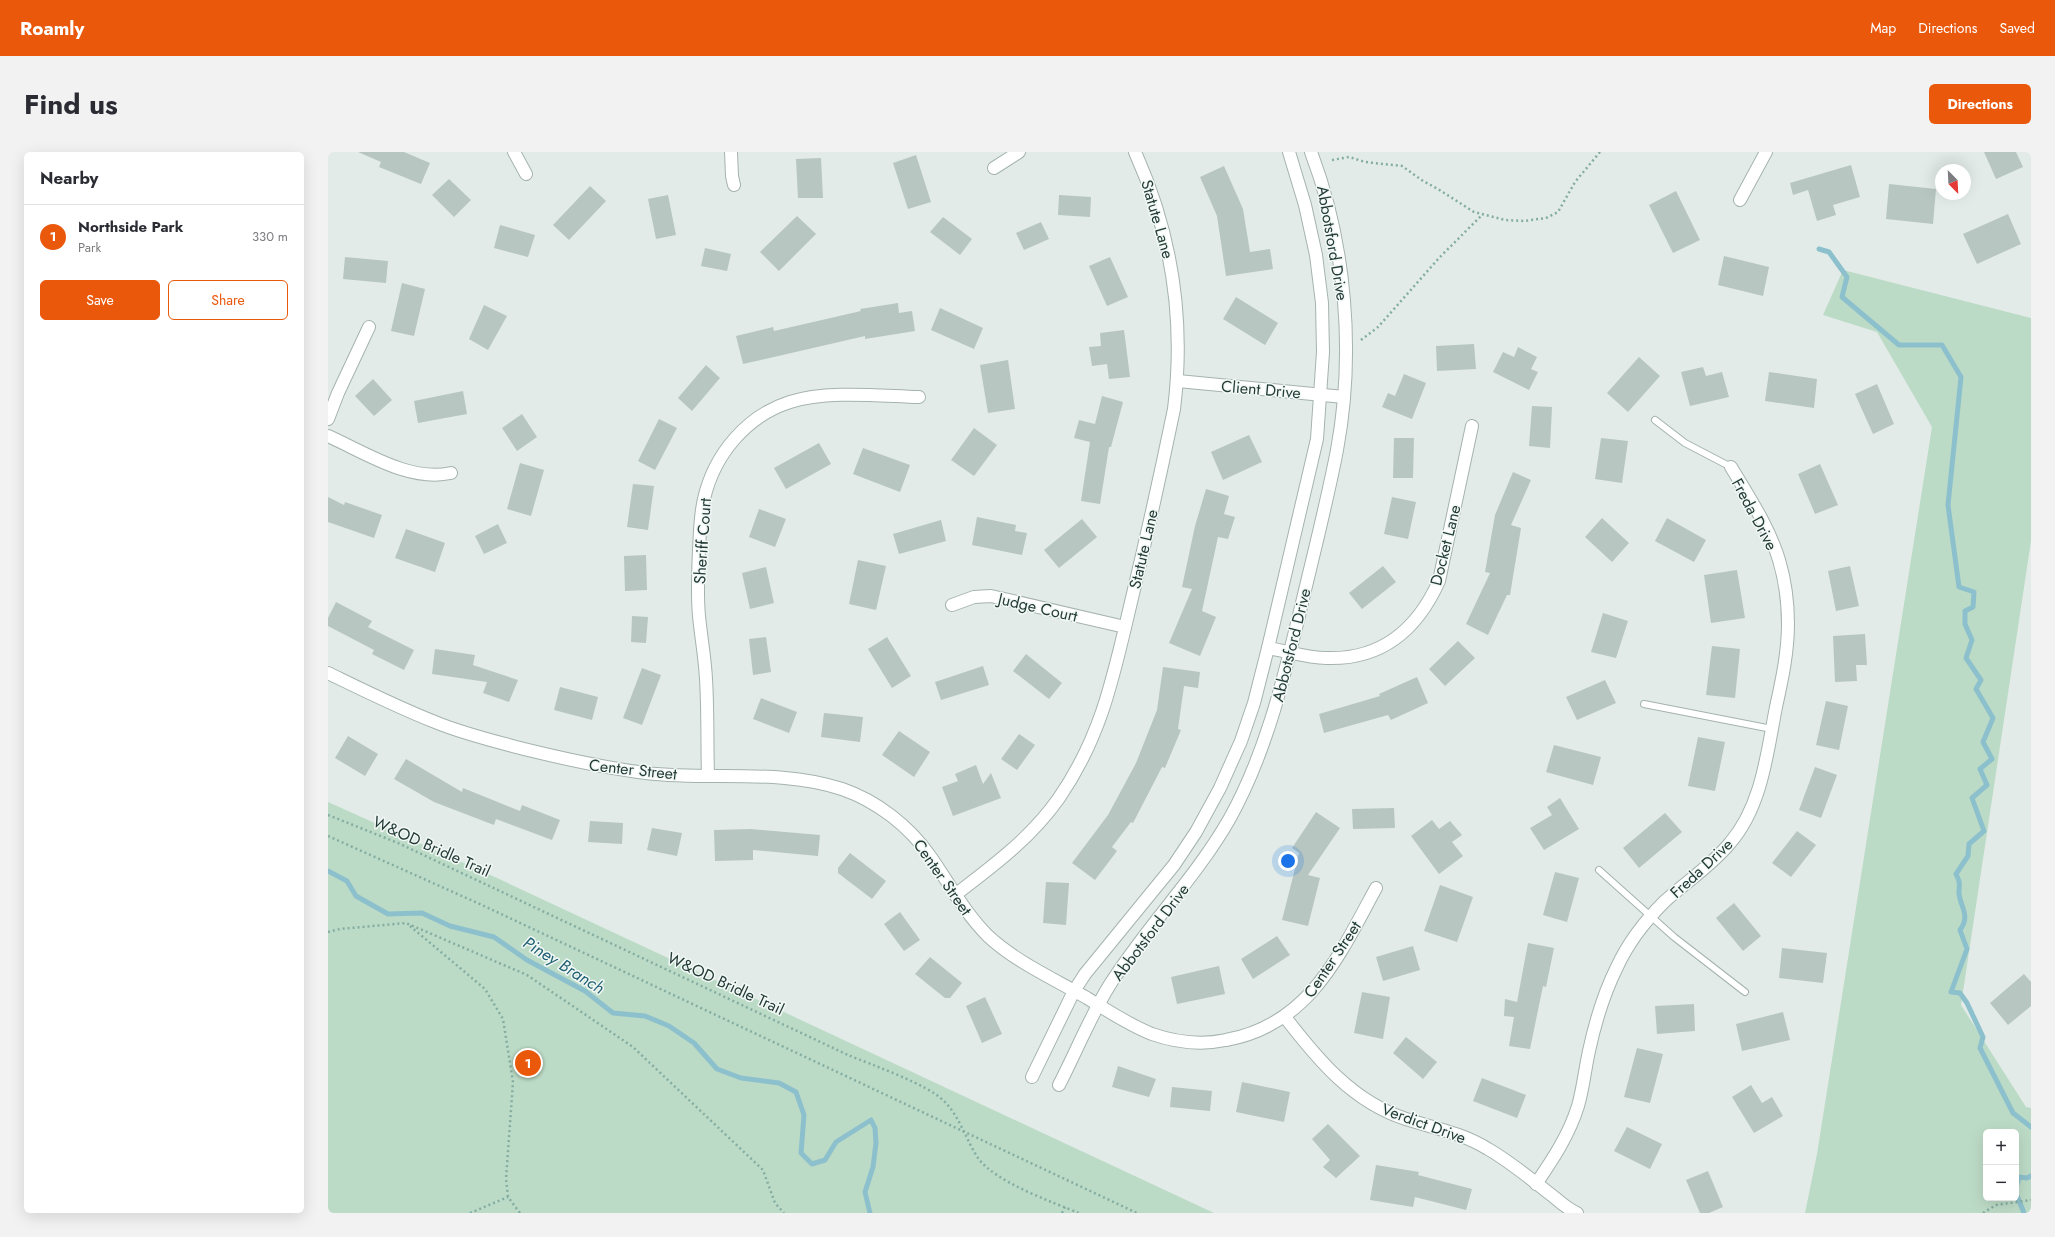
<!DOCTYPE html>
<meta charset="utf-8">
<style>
:root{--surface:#fff;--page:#f2f2f3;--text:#2b2b33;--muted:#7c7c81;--line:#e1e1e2;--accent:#ea580c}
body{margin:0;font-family:Jost,sans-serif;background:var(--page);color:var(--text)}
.controls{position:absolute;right:12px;bottom:12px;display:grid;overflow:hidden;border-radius:6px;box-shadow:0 4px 16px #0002}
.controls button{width:36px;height:36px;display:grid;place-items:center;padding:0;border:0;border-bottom:1px solid var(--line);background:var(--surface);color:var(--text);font:20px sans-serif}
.compass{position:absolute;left:1607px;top:12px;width:36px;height:36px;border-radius:50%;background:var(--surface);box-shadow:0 4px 16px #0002;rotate:156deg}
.you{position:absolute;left:960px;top:709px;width:14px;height:14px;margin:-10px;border:3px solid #fff;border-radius:50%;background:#1a73e8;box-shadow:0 0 0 6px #1a73e833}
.badge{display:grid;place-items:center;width:26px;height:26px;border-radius:50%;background:var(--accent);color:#fff;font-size:13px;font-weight:700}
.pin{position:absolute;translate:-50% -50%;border:2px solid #fff;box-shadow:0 1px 4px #0006}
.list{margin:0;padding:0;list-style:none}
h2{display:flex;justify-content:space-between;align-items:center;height:52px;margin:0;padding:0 16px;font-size:17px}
h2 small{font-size:13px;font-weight:400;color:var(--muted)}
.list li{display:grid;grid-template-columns:26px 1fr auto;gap:12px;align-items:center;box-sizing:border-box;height:64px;padding:0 16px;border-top:1px solid var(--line)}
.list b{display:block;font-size:15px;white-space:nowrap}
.list p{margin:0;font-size:13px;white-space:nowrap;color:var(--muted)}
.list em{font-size:13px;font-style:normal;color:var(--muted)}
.actions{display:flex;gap:8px;padding:12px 16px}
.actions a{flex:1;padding:9px 0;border:1px solid var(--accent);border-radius:6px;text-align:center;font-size:14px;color:var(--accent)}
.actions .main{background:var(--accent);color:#fff}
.map{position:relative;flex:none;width:1703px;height:1061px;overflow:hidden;border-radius:6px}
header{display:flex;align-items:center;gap:24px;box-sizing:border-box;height:56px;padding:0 20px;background:var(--accent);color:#fff}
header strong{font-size:19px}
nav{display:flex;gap:22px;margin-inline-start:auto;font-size:14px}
.intro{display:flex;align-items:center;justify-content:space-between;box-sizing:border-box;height:96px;padding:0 24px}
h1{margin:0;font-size:28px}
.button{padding:10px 18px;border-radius:6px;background:var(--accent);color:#fff;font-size:14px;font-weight:700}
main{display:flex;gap:24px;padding:0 24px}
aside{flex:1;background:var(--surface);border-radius:6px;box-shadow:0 4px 16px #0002}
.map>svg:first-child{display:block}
.green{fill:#bcdbc6;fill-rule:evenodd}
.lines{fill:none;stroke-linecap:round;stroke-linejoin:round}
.stream{stroke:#8dc0cd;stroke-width:5}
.building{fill:#b7c6c1}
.service-casing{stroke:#a5b3af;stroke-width:8}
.minor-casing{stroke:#a5b3af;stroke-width:14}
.path{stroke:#84ada2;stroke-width:2.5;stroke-dasharray:2 3;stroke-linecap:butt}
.service{stroke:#fff;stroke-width:6}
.minor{stroke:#fff;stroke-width:12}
.labels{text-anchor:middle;stroke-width:3;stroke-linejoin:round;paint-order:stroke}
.street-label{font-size:16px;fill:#233b36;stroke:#f2f8f5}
.water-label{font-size:17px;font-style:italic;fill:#216174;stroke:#f2f8f5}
</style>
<header>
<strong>Roamly</strong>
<nav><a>Map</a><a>Directions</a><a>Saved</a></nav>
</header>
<div class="intro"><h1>Find us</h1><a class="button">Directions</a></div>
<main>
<aside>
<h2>Nearby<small></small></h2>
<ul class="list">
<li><span class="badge">1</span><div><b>Northside Park</b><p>Park</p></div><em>330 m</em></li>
</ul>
<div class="actions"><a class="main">Save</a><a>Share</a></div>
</aside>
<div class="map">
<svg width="1703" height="1061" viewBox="0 0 1703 1061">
<rect width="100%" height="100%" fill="#e2ebe8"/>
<g class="green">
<path d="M1515,118L1703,166V389L1633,853L1698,955L1703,956V1061H1477L1489,1002L1604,275L1549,180L1495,163ZM1658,980H1688V1046H1658Z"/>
<polygon points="0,650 169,726 886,1061 0,1061"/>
</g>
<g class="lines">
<g class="stream">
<path d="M1491,97L1501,100L1519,125L1514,145L1571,193H1614L1633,225L1620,353L1631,435L1646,440L1645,455L1637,459V472L1644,488L1638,506L1653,528L1648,537L1665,566L1655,590L1664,607L1652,617L1659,633L1644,646L1656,679L1641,692L1640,704L1628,722C1633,733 1631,730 1631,741C1632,755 1643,763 1632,778L1639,797L1623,840L1632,841L1639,851L1655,885L1652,896L1685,961L1703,975"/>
<polyline points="0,719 19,729 28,744 60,762 94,761 122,774 166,785 199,808 257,839 285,861 317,864 341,874 366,891 389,917 413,926 451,931 468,940 476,963 473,1001 484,1012 497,1008 508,990 543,968 547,976 548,991 545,1015 537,1040 542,1061"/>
<polyline points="1688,1036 1691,1025 1699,1026 1703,1024"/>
<polyline points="1688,1041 1696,1061"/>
</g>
</g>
<g class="building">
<polygon points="30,0 76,0 102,11 93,32 51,15 53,10"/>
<polygon points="1656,0 1688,0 1695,15 1668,27"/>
<polygon points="588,3 603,50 580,57 565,11"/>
<polygon points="493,6 495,46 470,46 468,7"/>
<polygon points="1523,13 1532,45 1505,53 1508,63 1489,69 1480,38 1465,43 1462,31"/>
<polygon points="896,14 915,57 922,100 942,97 945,117 898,124 889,64 872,25"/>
<polygon points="121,27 143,48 126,65 104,43"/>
<polygon points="1561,32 1608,37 1605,72 1558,67"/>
<polygon points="262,34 278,49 241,88 225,73"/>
<polygon points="1348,39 1372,88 1345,101 1321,53"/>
<polygon points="340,43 348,83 328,87 320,47"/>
<polygon points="731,43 763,45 762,65 730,63"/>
<polygon points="1680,62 1693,92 1649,112 1635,82"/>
<polygon points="469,64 488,82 451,119 432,100"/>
<polygon points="615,65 644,87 632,103 602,80"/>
<polygon points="713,70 721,87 696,98 688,81"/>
<polygon points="172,73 207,83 200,105 166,96"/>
<polygon points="377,96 403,102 399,119 373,114"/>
<polygon points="1396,104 1441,115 1435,144 1390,133"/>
<polygon points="17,105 60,109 58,131 15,127"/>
<polygon points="782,105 800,145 779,154 761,114"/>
<polygon points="74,131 97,137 86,184 63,179"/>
<polygon points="908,145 950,171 937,193 895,167"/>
<polygon points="570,151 571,161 584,159 587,179 537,187 537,184 415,212 408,184 445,175 446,179 533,159 532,157"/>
<polygon points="156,153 179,164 160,198 141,187"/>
<polygon points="612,156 655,176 646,197 603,178"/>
<polygon points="796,178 802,225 781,227 779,212 764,214 761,195 773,194 772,181"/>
<polygon points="1146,192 1148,217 1109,219 1108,194"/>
<polygon points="1190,195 1209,205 1203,217 1210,220 1201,238 1165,220 1175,200 1186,205"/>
<polygon points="1311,205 1332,224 1300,260 1279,241"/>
<polygon points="680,208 687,257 660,261 652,213"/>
<polygon points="378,213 392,226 364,259 350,246"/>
<polygon points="1375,215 1378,224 1394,220 1401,245 1362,254 1353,220"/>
<polygon points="1441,220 1489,227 1486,256 1437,249"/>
<polygon points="1076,222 1098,231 1084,267 1054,255 1060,241 1067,244"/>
<polygon points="45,227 64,248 46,264 27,244"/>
<polygon points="1549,232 1566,272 1545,282 1527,242"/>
<polygon points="135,239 139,262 90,271 86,249"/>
<polygon points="774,244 795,250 783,295 781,295 772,352 753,349 762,290 746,286 751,268 767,272"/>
<polygon points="1204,254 1224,255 1222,296 1201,294"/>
<polygon points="194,262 209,285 189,299 174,276"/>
<polygon points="331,267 349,276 327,318 310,309"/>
<polygon points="646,276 669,293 646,324 623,308"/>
<polygon points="921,283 934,310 895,328 883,300"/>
<polygon points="1066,286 1086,286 1085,326 1065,326"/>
<polygon points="1273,286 1300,289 1294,331 1267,327"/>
<polygon points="491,291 503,312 458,337 446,316"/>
<polygon points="535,296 582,313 572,340 525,322"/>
<polygon points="192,311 216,318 203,364 179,357"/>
<polygon points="1492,312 1510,353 1487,362 1470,322"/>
<polygon points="1185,320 1203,328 1183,373 1193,376 1182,443 1179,443 1160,483 1138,472 1162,421 1157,420 1167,363"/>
<polygon points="305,332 326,334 320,378 299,375"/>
<polygon points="878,337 901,344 896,362 907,365 900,387 890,385 874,459 888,465 872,504 841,491 864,437 854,435 867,374"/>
<polygon points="0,345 16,353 17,350 54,363 46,386 0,370"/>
<polygon points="1064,345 1088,350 1080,387 1056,382"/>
<polygon points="431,357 458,367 447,395 421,385"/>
<polygon points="649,365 688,373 687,379 699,381 694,403 644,393"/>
<polygon points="1274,366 1301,391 1284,410 1257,385"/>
<polygon points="1339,366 1378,388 1366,410 1327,389"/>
<polygon points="754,367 769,385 731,416 716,398"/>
<polygon points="613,368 618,389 571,402 565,382"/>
<polygon points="170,372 179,391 156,402 147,384"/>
<polygon points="78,377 117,391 107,420 67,406"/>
<polygon points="318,403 319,438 297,439 296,404"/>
<polygon points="530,408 558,414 548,458 521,452"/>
<polygon points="1055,414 1068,430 1034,457 1021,441"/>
<polygon points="1522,414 1531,454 1508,459 1500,419"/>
<polygon points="438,415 446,451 422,457 414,421"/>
<polygon points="1409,418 1417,466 1383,471 1376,423"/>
<polygon points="8,450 44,469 40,475 86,498 76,518 44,502 46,498 0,474 0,466"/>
<polygon points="1275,461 1300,469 1288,506 1263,500"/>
<polygon points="304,464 320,465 318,491 303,490"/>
<polygon points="1537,482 1539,513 1528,513 1529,529 1507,530 1505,484"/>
<polygon points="438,485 443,520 425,523 421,487"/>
<polygon points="559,485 583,524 564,536 540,497"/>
<polygon points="1130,489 1147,506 1117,534 1101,517"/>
<polygon points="1384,494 1412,497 1407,546 1378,543"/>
<polygon points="107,497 147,503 145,513 190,528 181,550 155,541 159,530 104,522"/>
<polygon points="698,502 734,531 721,547 685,519"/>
<polygon points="655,514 661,533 613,548 607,530"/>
<polygon points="835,515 872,520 870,536 856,534 850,577 853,578 837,616 834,615 805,671 803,670 784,695 789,699 767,728 744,711 780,663 808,611 829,558"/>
<polygon points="314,516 333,523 314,573 295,566"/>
<polygon points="1089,525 1100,551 1063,568 1060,563 996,581 991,562 1052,544 1051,542"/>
<polygon points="1277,528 1288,551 1249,568 1238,545"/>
<polygon points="232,535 270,545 264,568 226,558"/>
<polygon points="433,546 469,560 461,581 425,567"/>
<polygon points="1498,549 1520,554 1511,598 1488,593"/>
<polygon points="496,561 535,565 532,590 493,585"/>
<polygon points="571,579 602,600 586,625 554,603"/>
<polygon points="691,582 707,593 689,618 673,607"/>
<polygon points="20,584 50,602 37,624 7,606"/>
<polygon points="1370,585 1397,590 1387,639 1360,634"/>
<polygon points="1226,593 1273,605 1265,633 1218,620"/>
<polygon points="78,607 134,640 135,636 192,659 194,653 232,668 224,688 168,667 166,673 106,650 66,627"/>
<polygon points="648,613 655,632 663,621 673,646 625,664 614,635 630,629 627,622"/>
<polygon points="1487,615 1509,623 1493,666 1471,658"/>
<polygon points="1232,646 1251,677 1216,698 1202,676 1224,663 1219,655"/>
<polygon points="1066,656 1067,676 1025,677 1024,657"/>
<polygon points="988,660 1012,676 980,723 992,726 980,774 954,768 971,701 964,696"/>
<polygon points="1337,661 1354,680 1311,716 1295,696"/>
<polygon points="1104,668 1111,677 1122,669 1134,683 1124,690 1135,704 1111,722 1083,684"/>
<polygon points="262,669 295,671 294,692 260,690"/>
<polygon points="324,676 354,681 349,704 319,698"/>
<polygon points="423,677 492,683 490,704 425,698 425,708 387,709 386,678"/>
<polygon points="1469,679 1488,693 1463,725 1444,711"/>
<polygon points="522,701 558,729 544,747 510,721 510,716"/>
<polygon points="1227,720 1251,726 1239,770 1215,763"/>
<polygon points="718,730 741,731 738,773 715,771"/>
<polygon points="1112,733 1145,745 1129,790 1096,779"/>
<polygon points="1406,751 1433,784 1415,799 1388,766"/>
<polygon points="572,760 592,788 576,799 556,772"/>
<polygon points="949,784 962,803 925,827 913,807"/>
<polygon points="1200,791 1226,796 1218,835 1215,834 1202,897 1181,894 1186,865 1176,864 1177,847 1189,850"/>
<polygon points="1085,794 1092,818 1055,829 1048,805"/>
<polygon points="1454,796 1499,801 1495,831 1451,826"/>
<polygon points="602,805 634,831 622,846 617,846 587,822"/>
<polygon points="891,814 897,842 849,852 843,825"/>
<polygon points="1696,822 1703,830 1703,854 1680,873 1662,851"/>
<polygon points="1034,840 1062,845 1055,887 1026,881"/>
<polygon points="657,845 674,882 654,891 638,854"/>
<polygon points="1366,852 1367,879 1329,882 1327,854"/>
<polygon points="1455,860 1462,888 1414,899 1408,872"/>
<polygon points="1078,885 1109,910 1095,927 1065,901"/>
<polygon points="1309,896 1335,902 1322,951 1296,945"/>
<polygon points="790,914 828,927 821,945 784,935"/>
<polygon points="1154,926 1198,943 1189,966 1145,949"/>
<polygon points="914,930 962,940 956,970 908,960"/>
<polygon points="1423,933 1434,951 1444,945 1455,964 1426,981 1404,945"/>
<polygon points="844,935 884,939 882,959 842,955"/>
<polygon points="1000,972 1032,1004 1008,1026 995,1015 1002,1008 984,987"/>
<polygon points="1299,975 1334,992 1322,1017 1286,999"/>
<polygon points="1048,1013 1091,1020 1090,1023 1144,1037 1138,1058 1087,1045 1085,1055 1042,1048"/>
<polygon points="1380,1019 1395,1055 1381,1061 1372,1061 1358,1028"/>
</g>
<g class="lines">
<g class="service-casing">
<g id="service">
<polyline points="1327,268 1357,291 1403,315"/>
<polyline points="1316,552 1444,577"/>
<polyline points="1271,718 1346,785 1417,840"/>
</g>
</g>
<g class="minor-casing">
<g id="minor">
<polyline points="186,0 198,22"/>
<polyline points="403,0 404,24 406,33"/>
<polyline points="666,16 691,0"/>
<polyline points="1412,48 1438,0"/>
<polyline points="850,229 1016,245"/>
<polyline points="0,267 10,241 41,175"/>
<path d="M0,284C38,301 81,330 123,321"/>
<polyline points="624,453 646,445 663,444 797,475"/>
<path d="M940,496C959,499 979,506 998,506C1053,508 1089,478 1111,429L1144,274"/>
<path d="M0,521C35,538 71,556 107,570C136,582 166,589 196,597C237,607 276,616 318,621C383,629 451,616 514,637C549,649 581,674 602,704C621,731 636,760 660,784C688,810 726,827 759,846C780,859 801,873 824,882C847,890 874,893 898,888C981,873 1011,804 1048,736"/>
<path d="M380,624C379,592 380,559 378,527C377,506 373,485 371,464C369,443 370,420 371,398C372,381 372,363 376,347C386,303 418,264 462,250C499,238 552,244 591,245"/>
<path d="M627,743C665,714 703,686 731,646C775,582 786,521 804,446C819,383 833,320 846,257C857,168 844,82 807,0"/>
<path d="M957,865C990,908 1025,950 1078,967C1106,976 1134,981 1160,997C1183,1010 1205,1029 1226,1045C1233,1051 1241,1058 1249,1061"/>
<polyline points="704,925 746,839 757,822 846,713 868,680 892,636 913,589 926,551 940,496 989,287 995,200 994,151 988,103 977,53 961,0"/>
<path d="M731,933C748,900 762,865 781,834C818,775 868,726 902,666C939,599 956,525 974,451C986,400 999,350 1009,298C1027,201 1018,92 983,0"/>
<path d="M1208,1032C1225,1007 1241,983 1250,954C1255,937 1257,917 1261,899C1267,871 1276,841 1289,815C1300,791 1317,769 1336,750C1358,730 1383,714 1402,691C1434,654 1439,601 1448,555C1454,528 1460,500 1460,472C1460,451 1457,428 1451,408C1441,375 1421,345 1403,315"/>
</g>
</g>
<g class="path">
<polyline points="1004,8 1021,5 1037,10 1074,14 1095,29 1110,37 1146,60 1177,68 1196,69 1218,66 1230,60 1247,30 1272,0"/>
<polyline points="1033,188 1050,175 1111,106 1154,63"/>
<path d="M0,663L70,691L520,903C544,913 599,932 616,949C632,965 638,988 650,1006C667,1030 724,1050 751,1061"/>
<polyline points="0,684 154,753 809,1061"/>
<polyline points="82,774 157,837 175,867 185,930 178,1027 180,1045 192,1061"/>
<polyline points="0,780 12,777 78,771 199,823 305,895 435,1018 447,1051 456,1061"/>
<polyline points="142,1061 180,1045"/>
<polyline points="734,1061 737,1055"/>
<polyline points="1655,1061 1668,1053 1703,1048"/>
</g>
<use href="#service" class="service"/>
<use href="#minor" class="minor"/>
</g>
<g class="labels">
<g class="street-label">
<text transform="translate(830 67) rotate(74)" y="6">Statute Lane</text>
<text transform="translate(1005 91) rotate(80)" y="6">Abbotsford Drive</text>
<text transform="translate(933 237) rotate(5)" y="6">Client Drive</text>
<text transform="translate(1427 362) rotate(62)" y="6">Freda Drive</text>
<text transform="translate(374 389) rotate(-86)" y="6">Sheriff Court</text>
<text transform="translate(1117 393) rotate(-76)" y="6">Docket Lane</text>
<text transform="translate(815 397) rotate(-77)" y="6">Statute Lane</text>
<text transform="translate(710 455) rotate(13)" y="6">Judge Court</text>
<text transform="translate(963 493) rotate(-76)" y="6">Abbotsford Drive</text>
<text transform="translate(305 617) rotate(6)" y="6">Center Street</text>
<text transform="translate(104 694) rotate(24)" y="6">W&amp;OD Bridle Trail</text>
<text transform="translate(1373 716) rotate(-43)" y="6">Freda Drive</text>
<text transform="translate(615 725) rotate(55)" y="6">Center Street</text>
<text transform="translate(822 780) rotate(-53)" y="6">Abbotsford Drive</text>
<text transform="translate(1004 807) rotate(-56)" y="6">Center Street</text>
<text transform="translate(398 831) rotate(25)" y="6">W&amp;OD Bridle Trail</text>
<text transform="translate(1096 971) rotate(20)" y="6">Verdict Drive</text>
</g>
<g class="water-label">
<text transform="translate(236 813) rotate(32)" y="6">Piney Branch</text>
</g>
</g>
</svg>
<div class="controls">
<button>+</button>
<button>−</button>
</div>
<svg class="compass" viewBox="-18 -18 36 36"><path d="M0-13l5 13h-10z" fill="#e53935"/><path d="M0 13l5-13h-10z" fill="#7c7c81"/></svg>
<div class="you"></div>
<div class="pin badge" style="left:200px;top:911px">1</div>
</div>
</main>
